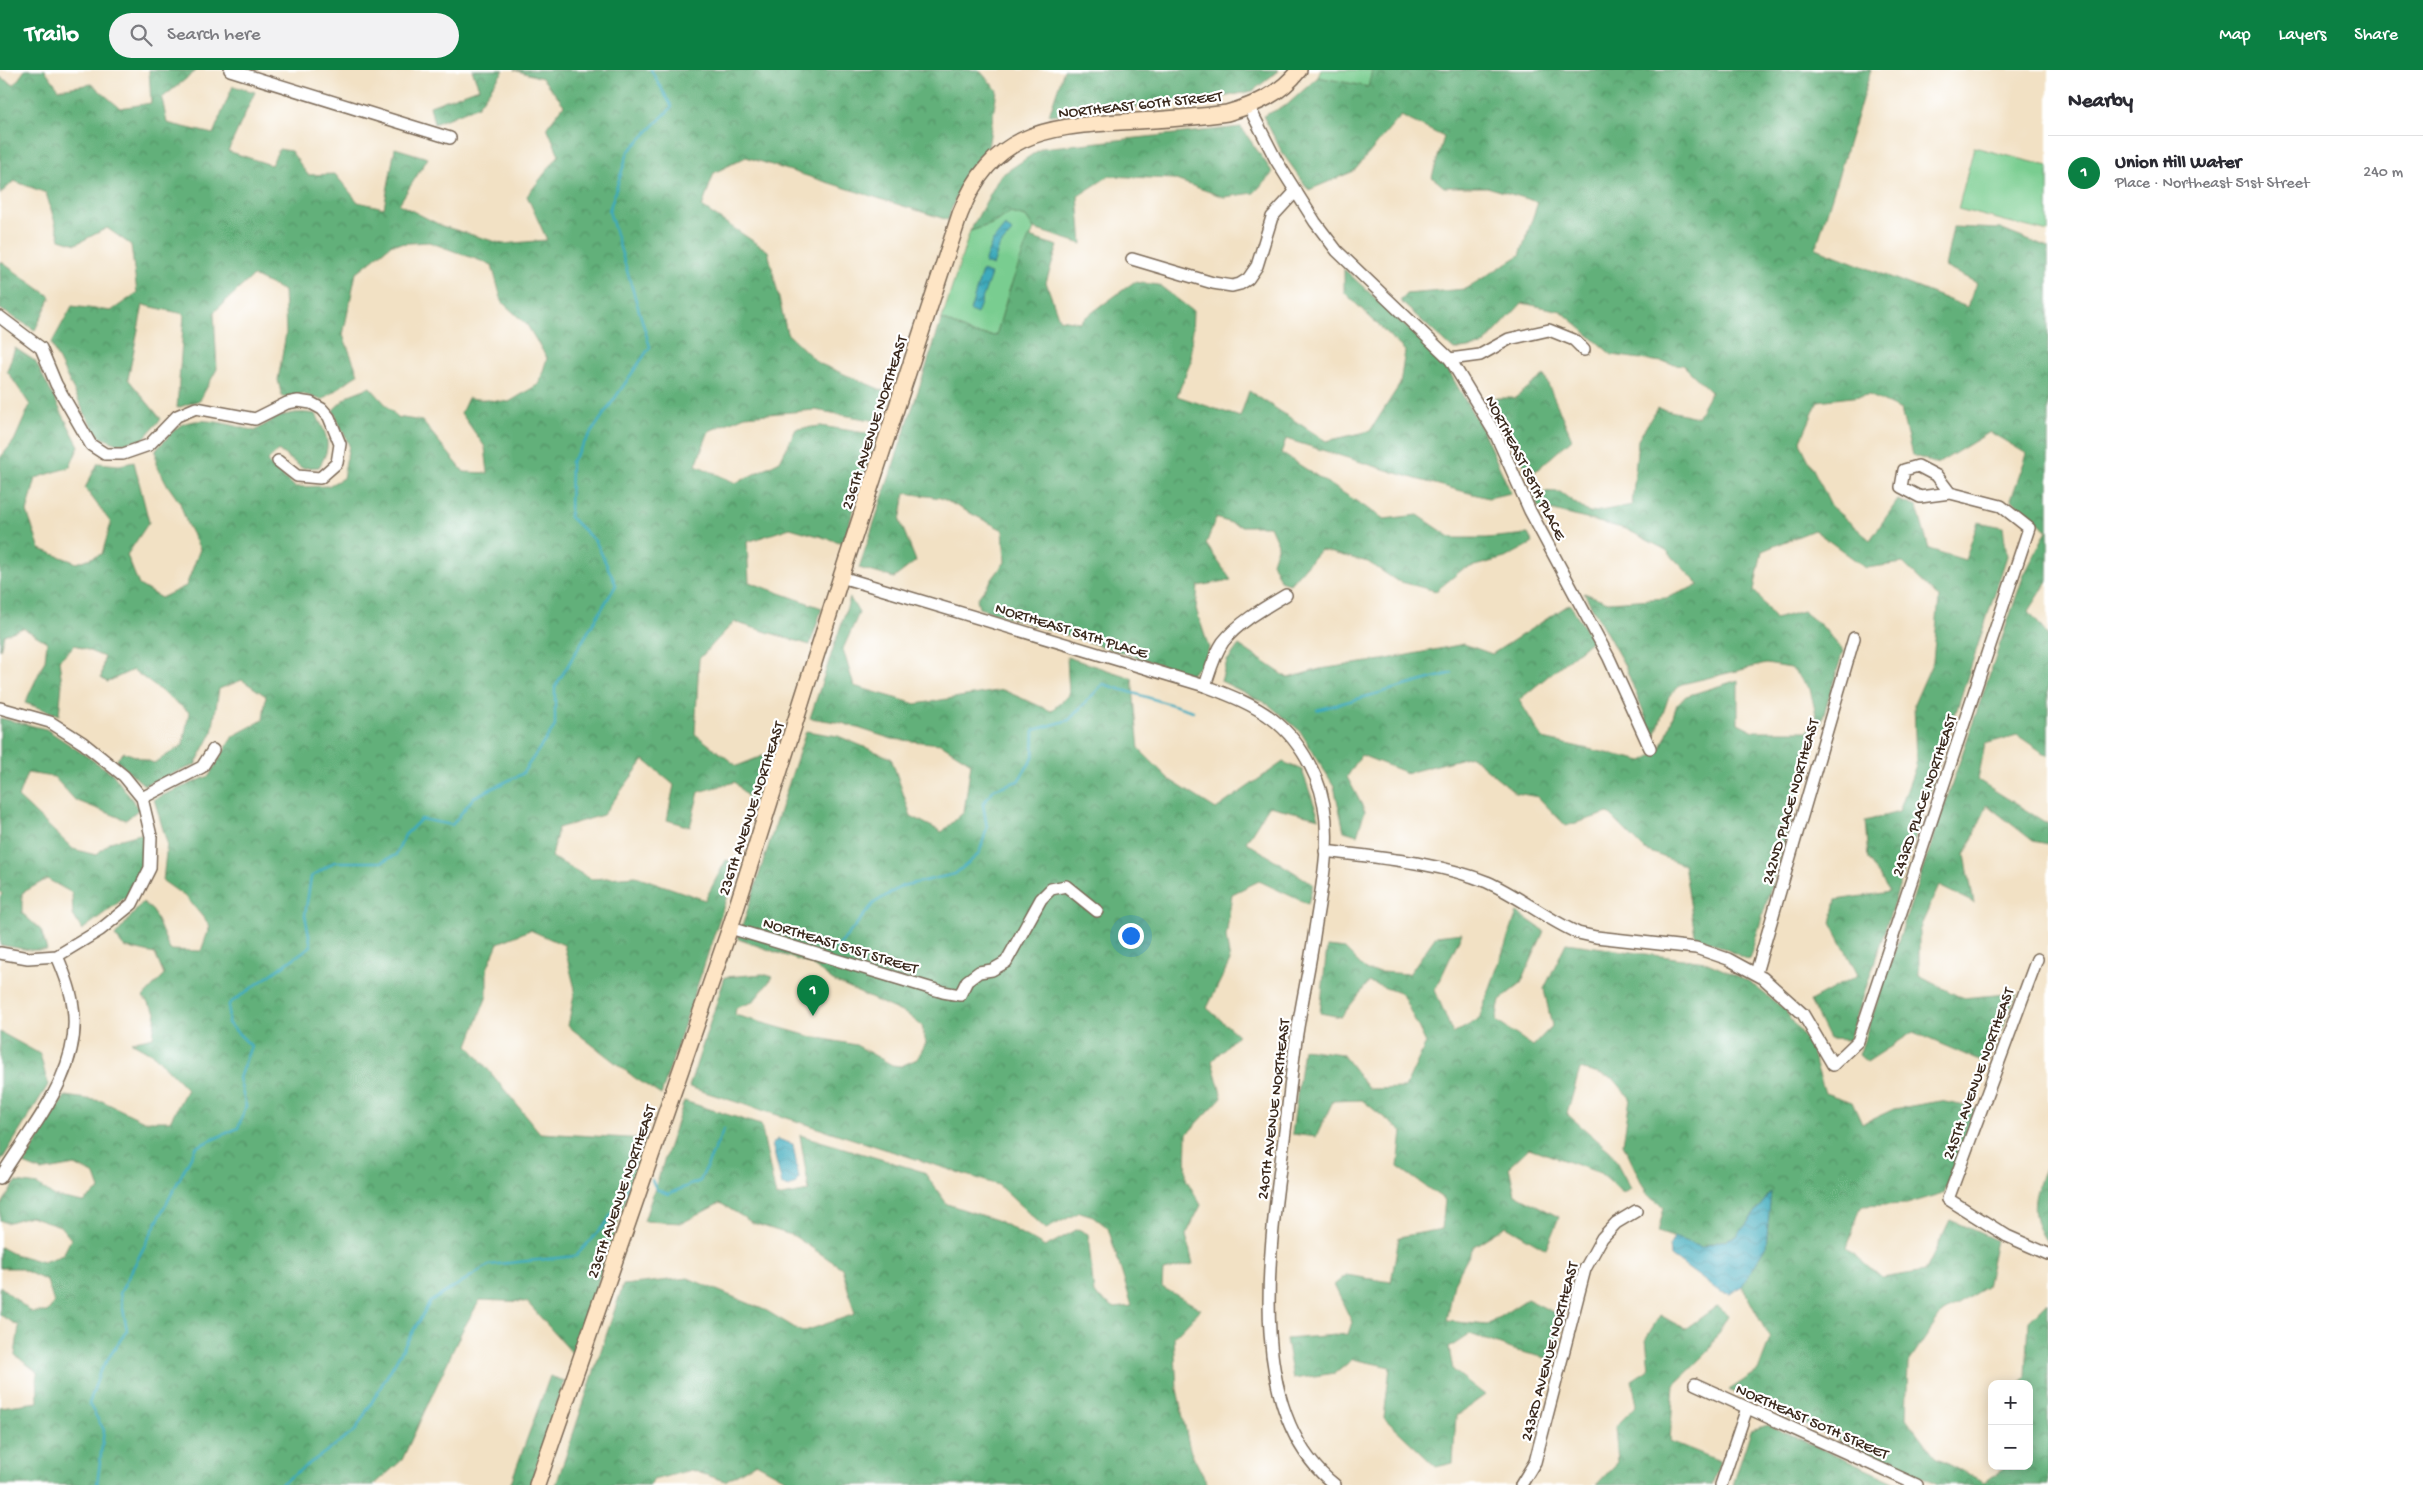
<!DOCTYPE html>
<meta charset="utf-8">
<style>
:root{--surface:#fff;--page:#f2f2f3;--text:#2b2b33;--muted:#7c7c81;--line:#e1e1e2;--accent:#0b8043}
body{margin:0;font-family:"Gochi Hand",sans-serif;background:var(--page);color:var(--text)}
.controls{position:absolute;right:15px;bottom:15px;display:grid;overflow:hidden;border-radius:10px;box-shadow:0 2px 12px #0003}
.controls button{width:45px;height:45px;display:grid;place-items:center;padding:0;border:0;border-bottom:1px solid var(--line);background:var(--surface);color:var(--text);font:25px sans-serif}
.you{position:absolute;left:1130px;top:865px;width:18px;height:18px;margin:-12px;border:4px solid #fff;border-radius:50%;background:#1a73e8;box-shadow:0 0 0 8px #1a73e833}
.badge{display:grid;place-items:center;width:32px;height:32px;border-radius:50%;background:var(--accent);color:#fff;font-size:16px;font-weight:700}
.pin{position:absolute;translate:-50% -41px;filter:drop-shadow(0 1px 2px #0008)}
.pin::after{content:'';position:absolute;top:26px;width:18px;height:15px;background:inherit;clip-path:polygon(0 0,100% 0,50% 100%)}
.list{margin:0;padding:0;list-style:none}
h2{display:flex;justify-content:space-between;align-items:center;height:65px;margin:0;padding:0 20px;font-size:21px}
h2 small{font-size:16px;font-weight:400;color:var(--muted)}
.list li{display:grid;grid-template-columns:32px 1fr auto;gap:15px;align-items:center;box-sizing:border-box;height:75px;padding:0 20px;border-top:1px solid var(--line)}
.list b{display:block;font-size:19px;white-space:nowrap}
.list p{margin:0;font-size:16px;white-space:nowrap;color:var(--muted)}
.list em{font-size:16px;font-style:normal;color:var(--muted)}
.icon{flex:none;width:28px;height:28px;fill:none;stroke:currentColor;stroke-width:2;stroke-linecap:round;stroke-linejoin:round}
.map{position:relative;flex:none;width:2048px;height:1415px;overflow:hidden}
header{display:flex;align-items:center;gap:30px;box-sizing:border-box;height:70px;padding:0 25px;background:var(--accent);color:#fff}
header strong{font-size:24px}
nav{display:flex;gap:28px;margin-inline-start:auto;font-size:18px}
.search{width:350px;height:45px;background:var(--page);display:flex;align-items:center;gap:12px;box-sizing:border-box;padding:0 18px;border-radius:28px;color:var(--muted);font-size:19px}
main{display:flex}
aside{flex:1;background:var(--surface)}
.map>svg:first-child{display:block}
.grass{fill:#79cd90;stroke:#5a7c57}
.forest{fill:url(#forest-crowns);stroke:#4e6d4c}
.water{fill:url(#water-waves);stroke:#3c6a6d}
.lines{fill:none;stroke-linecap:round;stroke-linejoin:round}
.stream{stroke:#3daabc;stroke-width:2.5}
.street-casing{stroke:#7b6a58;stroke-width:14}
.secondary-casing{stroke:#7b6a58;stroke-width:18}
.street{stroke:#fff;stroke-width:11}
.secondary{stroke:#fee5c5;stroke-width:15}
.labels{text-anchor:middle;stroke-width:4.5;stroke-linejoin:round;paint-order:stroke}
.street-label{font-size:16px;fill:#3b2a1e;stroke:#fff}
</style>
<header>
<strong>Trailo</strong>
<div class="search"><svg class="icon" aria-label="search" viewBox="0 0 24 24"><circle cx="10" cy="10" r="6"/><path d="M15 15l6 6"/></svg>Search here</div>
<nav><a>Map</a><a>Layers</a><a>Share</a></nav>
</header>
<main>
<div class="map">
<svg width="2048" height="1415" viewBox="0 0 2048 1415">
<defs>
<pattern id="forest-crowns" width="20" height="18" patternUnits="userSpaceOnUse" patternTransform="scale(1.25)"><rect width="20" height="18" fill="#62b07a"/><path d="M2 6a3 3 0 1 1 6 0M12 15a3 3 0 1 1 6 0" fill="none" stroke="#528f63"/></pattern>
<pattern id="water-waves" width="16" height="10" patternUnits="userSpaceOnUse" patternTransform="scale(1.25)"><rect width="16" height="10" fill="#3daabc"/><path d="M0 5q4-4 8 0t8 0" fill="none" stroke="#348b98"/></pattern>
</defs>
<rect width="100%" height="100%" fill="#fff"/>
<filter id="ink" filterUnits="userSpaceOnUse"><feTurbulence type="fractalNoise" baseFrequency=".02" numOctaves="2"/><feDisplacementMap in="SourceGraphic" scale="10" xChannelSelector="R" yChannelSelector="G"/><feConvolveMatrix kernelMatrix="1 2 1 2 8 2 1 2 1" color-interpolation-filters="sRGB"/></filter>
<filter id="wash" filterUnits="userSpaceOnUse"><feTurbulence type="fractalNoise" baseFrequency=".0096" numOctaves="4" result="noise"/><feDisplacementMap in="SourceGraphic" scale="20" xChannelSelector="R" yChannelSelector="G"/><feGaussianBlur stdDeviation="1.12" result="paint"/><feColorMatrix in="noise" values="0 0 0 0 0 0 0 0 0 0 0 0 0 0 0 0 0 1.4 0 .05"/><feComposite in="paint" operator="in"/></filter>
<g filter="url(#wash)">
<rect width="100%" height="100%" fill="#f2e1c4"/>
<g class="grass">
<polygon points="1321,0 1372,0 1369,17 1318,7"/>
<polygon points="1974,77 2048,96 2048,162 1958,139"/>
<polygon points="1010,143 1026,147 1034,159 1010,218 996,266 973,264 942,249 970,161 992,154"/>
</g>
<g class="forest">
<path d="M25,0H45L59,19L92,14L120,38L151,33L149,0L196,1L162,28L167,53L213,64L233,16L255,22L228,81L271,95L279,79L291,81L308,105L335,104L358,132L384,138L395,78L428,88L399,134L442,156L503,174L547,170L527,126L559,85L547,57L564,35L542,8L514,0H979L997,20L988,78C967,97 956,124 948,150L746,87L714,103L702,137L768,181L787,263L818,293L891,324L882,352L815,340L745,346L709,361L696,395L736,413L780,391L796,359L821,356L878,365L843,473L790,458L747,472L749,512L822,538L810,575L734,552L699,589L695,664L737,696L775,681L756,737L735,712L699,722L690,757L667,750L674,715L644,690L603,745L558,758L552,787L591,809L636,806L705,830L726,790L738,793L661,1025L635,1008L568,956L575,919L564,875L530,860L498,873L487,899V926L468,975L540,1063L646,1069L574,1285L527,1232L480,1230L462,1261L402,1390L374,1415H0V1337L38,1332L37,1302L15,1285L19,1256L0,1245V1216L31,1242H47L54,1233L47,1211L19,1198H0V1177L11,1183L43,1192L63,1185L71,1169L60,1156L30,1146L6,1153L0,1150V1137L16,1112L38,1115L53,1126L83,1132L100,1119L95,1105L75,1095L41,1101L24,1094L65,1026L102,1031L144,1051H170L187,1019L154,985L131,972L153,967L156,942L143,927L164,905L155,884L124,877L115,866L143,832L153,841L170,880L201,881L210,856L187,828L163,811L167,773L154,729L209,706L233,666L263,650L266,626L242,610L219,619L212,663L195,695L144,715L116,690L124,682L154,693L183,675L189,642L133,600L107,612L101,608L104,587L75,575L59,590L62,614L59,645L25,633L45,590L47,572L23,558L4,565L0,580V388L14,371L30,335L7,301L15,278L35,291L79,376L70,397L36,408L27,442L40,479L77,493L102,484L111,453L85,418L98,393L119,395L134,392L149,452L127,485L139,515L161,528L186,516L200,479L187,454L180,433L168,416L156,394V380C163,373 170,363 178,357C196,343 235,356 255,361C278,346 289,340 316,344C327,366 333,375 319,397L302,398L278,380L267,392L295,417L328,416L343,408L349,375L333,340L349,325L370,317L397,347L422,351L464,402L488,403L485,377L461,343L468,328L509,332L539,314L547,288L527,255L502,232L492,195L429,172L392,174L356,203L343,265L358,304L322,330L302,324L282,327L278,310L286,263L284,221L253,206L214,242L217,299L200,330L177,338L184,244L143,235L128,309L161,349L143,369L118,374L100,367L87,348L51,274L72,236L111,241L137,223L131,175L107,158L76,174L60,169L46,123L14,111L0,124V7L14,15Z"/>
<polygon points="472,0 504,0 478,36 434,54 430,36 479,18"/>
<polygon points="1064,0 1279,0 1253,21 1208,30 1049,45"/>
<polygon points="1372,0 1871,0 1816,178 1967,237 1977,213 1945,197 1953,157 2000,159 2048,178 2048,511 2029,541 2048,566 2048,686 2017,665 1985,674 1978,710 2048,754 2048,774 2033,771 1987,735 1965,785 1974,833 1939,816 1919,860 1919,906 1962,928 2017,923 1987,994 1913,962 1867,992 1859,985 2023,507 2047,460 2011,429 2027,384 1990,362 1937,394 1912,385 1901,340 1869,325 1818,331 1800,373 1832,437 1870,470 1898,430 1917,437 1929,479 1965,490 1978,452 2003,457 2007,486 1849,970 1829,969 1810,931 1858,905 1831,853 1836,830 1890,822 1868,789 1865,751 1899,742 1916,695 1914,634 1933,591 1939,528 1903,493 1866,498 1814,460 1762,481 1754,520 1775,549 1803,541 1822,556 1843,581 1749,890 1695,865 1684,795 1645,780 1608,743 1566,756 1538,727 1516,723 1471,686 1407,703 1361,685 1347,707 1365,741 1357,765 1344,761 1334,716 1300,661 1269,635 1221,611 1227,591 1239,575 1288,608 1320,599 1382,590 1464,574 1492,584 1570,534 1592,570 1519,630 1543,669 1643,691 1659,682 1666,667 1677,634 1686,626 1738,610 1738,653 1754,661 1807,661 1818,653 1810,619 1791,598 1766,594 1682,614 1669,626 1654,669 1625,596 1584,523 1608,532 1666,528 1699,515 1666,480 1626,459 1538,437 1532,421 1560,422 1589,443 1632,435 1638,370 1657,338 1697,347 1711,322 1683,295 1612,285 1561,241 1522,233 1482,276 1454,280 1400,231 1406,224 1465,219 1520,185 1538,132 1487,117 1444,117 1432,107 1444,67 1401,46 1354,101 1309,120 1283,84 1263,46 1287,35 1318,7 1368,17"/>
<polygon points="1241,57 1273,103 1254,123 1224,127 1173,109 1109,106 1078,126 1082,174 1034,159 1026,147 1010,143 992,154 970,161 1000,106 1042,78"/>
<polygon points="1029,167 1058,176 1046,212 1059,249 1079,252 1134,212 1159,215 1193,241 1191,291 1177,326 1240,347 1249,321 1326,371 1370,361 1400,314 1405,281 1344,222 1344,199 1443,291 1483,361 1511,423 1488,428 1416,409 1286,369 1281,383 1384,449 1418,445 1452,468 1486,468 1528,464 1533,473 1505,488 1463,499 1436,521 1397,511 1368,492 1320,480 1290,514 1280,510 1272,492 1278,474 1270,456 1240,456 1216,448 1206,474 1231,510 1198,516 1196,539 1209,578 1202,594 1191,604 979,538 977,529 1005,492 1003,460 941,428 905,423 900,451 916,491 894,508 859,498 942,249 973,264 996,266 1010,218"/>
<polygon points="0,191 51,227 35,260 0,239"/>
<polygon points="1544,305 1572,369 1530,406 1488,328 1515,328"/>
<polygon points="850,528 859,543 843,579 854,616 916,634 1003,620 1051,641 1069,625 1067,587 1132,608 1139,679 1170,710 1216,739 1283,692 1302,700 1319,748 1269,736 1246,772 1313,814 1308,834 1259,811 1232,824 1226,867 1230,891 1207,938 1238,965 1212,991 1222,1027 1187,1064 1186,1109 1201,1135 1186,1165 1193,1194 1163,1201 1162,1217 1201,1239 1174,1267 1177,1319 1190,1380 1208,1415 796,1415 756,1393 725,1411 691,1400 653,1410 650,1415 556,1415 623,1215 688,1208 767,1241 802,1262 855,1244 842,1198 794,1166 753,1153 720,1133 682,1153 644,1151 684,1031 761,1055 776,1127 809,1121 800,1065 924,1102 947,1134 999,1151 1045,1177 1078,1159 1088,1164 1094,1224 1115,1238 1132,1236 1108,1158 1093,1146 1080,1142 1046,1159 998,1115 689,1017 725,907 763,904 773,907 753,932 736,938 735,945 809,966 856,975 892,995 901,996 917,989 926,973 922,956 908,945 833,911 812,895 738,869 806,661 838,666 891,688 911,746 942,762 964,742 971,693 941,674 892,669 842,653 810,648"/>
<polygon points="0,648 46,659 112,703 139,739 126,750 75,730 54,707 27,703 18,727 73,779 96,785 110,772 144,763 144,793 127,826 82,860 73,845 72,823 47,809 22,823 22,843 41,860 47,880 30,880 0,875 0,827 2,824 0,821"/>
<polygon points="1517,842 1544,861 1521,913 1500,930 1496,951 1533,976 1552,956 1544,919 1566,873 1705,892 1747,910 1784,939 1810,976 1825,1023 1852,1032 1862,1054 1894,1039 1940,1031 1975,1038 1944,1123 1907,1134 1861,1136 1847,1178 1882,1208 1925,1201 1950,1150 1996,1170 1986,1217 1942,1243 1908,1294 1906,1348 1935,1387 1985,1412 2007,1396 2029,1396 2029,1314 2019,1314 2026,1306 2029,1251 2048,1232 2048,1415 1938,1415 1729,1320 1758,1301 1770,1269 1742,1216 1766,1177 1770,1123 1737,1166 1701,1177 1658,1162 1664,1137 1648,1126 1623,1074 1630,1028 1613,1008 1580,999 1567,1044 1611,1082 1631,1119 1623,1123 1600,1103 1529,1078 1509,1097 1515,1124 1559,1147 1546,1179 1506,1156 1474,1176 1454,1213 1447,1251 1487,1255 1527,1229 1565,1248 1555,1290 1517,1281 1470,1264 1449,1278 1453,1300 1485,1325 1456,1346 1453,1393 1436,1397 1384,1348 1390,1297 1353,1289 1336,1303 1293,1309 1286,1269 1348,1264 1352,1252 1334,1215 1346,1205 1391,1212 1399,1167 1442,1159 1445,1130 1398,1097 1402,1062 1362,1030 1333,1031 1316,1067 1292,1064 1303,979 1342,984 1369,1019 1405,1018 1426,973 1402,924 1369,912 1341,947 1320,943 1327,877 1345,879 1367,901 1409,904 1436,866 1462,863 1435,920 1453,964 1479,949"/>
<polygon points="0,962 40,984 48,1015 0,1093"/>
<path d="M2048,1091V1174C2026,1142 2034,1124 2048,1091Z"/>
<polygon points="1717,1236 1728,1245 1707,1283 1674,1315 1670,1371 1720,1391 1712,1415 1596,1415 1618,1392 1615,1357 1637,1335 1632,1310 1649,1299 1646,1268 1660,1245 1685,1259"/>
<polygon points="550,1306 565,1311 530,1415 510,1415"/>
<polygon points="1768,1355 1901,1415 1733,1415 1751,1360"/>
</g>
<g class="water">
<polygon points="1005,156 1012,162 999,177 993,196 984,193 992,172"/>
<polygon points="982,201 991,204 977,244 970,241"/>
<polygon points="778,1069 793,1074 799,1108 796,1114 789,1117 782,1115 772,1074"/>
<polygon points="1771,1122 1766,1177 1742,1216 1730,1224 1720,1222 1671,1186 1670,1175 1674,1167 1701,1177 1737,1166"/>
</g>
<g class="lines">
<g class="stream">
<polyline points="1317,640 1452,603"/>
<polyline points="837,878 874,833 902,816 955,804 979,784 987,758 983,734 994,719 1018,711 1033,688 1034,660 1069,650 1103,614 1193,641"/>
<polyline points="652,1110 656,1119 668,1124 700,1111 724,1059"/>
<polyline points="97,1415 104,1360 89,1334 100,1301 127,1260 120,1223 196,1077 238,1058 246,1036 239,1008 251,976 228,953 229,934 311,876 305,845 311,807 334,792 381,792 396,785 405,765 421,749 452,755 474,727 522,704 555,656 555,617 616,515 596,472 570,447 571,392 650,277 609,141 628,82 672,37 651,0"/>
<polyline points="279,1415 355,1361 430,1232 489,1195 576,1186 607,1152 636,1104"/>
</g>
</g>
</g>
<g filter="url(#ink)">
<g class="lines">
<g class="street-casing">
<g id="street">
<polyline points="230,0 450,68"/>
<polyline points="1249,37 1276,90 1315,152 1337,181 1450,289 1496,365 1530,441 1609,588 1650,678"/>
<polyline points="1132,189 1213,213 1232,216 1240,214 1248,209 1257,196 1272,147 1296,121"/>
<polyline points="0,247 41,278 56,314 91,375 105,384 123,384 149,375 177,346 196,338 255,349 287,333 298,331 311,333 322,339 329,347 340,374 337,393 320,408 297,406 278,391"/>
<polyline points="1450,289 1480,285 1509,269 1549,260 1574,270 1584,280"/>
<path d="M841,507L1205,616C1259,636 1292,652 1316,708C1337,757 1321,816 1314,866C1309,901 1301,935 1296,970C1291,1005 1288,1041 1283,1076C1270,1176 1243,1343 1335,1415"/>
<path d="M1205,616C1210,601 1214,585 1223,572C1239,552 1264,538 1286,525"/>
<polyline points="0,638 50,652 83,673 124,706 142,728 151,766 150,798 132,834 100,860 57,886 28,888 0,883"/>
<polyline points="142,728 202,697 213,680"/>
<path d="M1325,781C1378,788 1437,792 1487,812C1519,826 1546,849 1578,863L1596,867L1696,878L1728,889L1763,908L1803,944L1833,995L1858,971L2029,458L2001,436L1950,423L1937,406L1918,396L1904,400L1901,417L1920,427L1950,423"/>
<polyline points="730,858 943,922 960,925 967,911 979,902 992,900 1006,892 1041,829 1051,819 1066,816 1097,841"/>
<polyline points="2037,889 1948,1129 2007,1166 2048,1184"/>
<polyline points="1756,903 1854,568"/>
<path d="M0,1108C31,1057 83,1000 73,937C71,919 64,902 57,886"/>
<polyline points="1695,1314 1917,1415"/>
<polyline points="1521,1415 1535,1392 1585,1199 1602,1168 1616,1153 1636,1141"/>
<polyline points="1721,1415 1747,1338"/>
</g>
</g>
<g class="secondary-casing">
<path id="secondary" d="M537,1415L730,858L841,507L960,144C991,64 1043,57 1120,52C1156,50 1192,48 1227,43C1255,35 1281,24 1299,0"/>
</g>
<use href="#street" class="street"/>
<use href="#secondary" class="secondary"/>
</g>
</g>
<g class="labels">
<g class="street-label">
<text transform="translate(1140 33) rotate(-6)" y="6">NORTHEAST 60TH STREET</text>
<text transform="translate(873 352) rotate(-72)" y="6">236TH AVENUE NORTHEAST</text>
<text transform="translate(1527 397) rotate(63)" y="6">NORTHEAST 58TH PLACE</text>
<text transform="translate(1072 559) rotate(17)" y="6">NORTHEAST 54TH PLACE</text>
<text transform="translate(1923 725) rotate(-71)" y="6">243RD PLACE NORTHEAST</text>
<text transform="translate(1789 731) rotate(-74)" y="6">242ND PLACE NORTHEAST</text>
<text transform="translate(750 738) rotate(-72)" y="6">236TH AVENUE NORTHEAST</text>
<text transform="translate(841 874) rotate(17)" y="6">NORTHEAST 51ST STREET</text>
<text transform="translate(1977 1003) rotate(-70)" y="6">245TH AVENUE NORTHEAST</text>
<text transform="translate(1272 1039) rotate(-83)" y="6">240TH AVENUE NORTHEAST</text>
<text transform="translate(620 1121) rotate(-71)" y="6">236TH AVENUE NORTHEAST</text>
<text transform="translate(1548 1281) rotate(-75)" y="6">243RD AVENUE NORTHEAST</text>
<text transform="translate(1813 1350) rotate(24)" y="6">NORTHEAST 50TH STREET</text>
</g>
</g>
</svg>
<div class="controls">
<button>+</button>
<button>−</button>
</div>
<div class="you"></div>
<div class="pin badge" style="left:813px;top:946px">1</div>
</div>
<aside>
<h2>Nearby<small></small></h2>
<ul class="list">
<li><span class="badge">1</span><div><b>Union Hill Water</b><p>Place · Northeast 51st Street</p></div><em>240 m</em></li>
</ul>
</aside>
</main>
